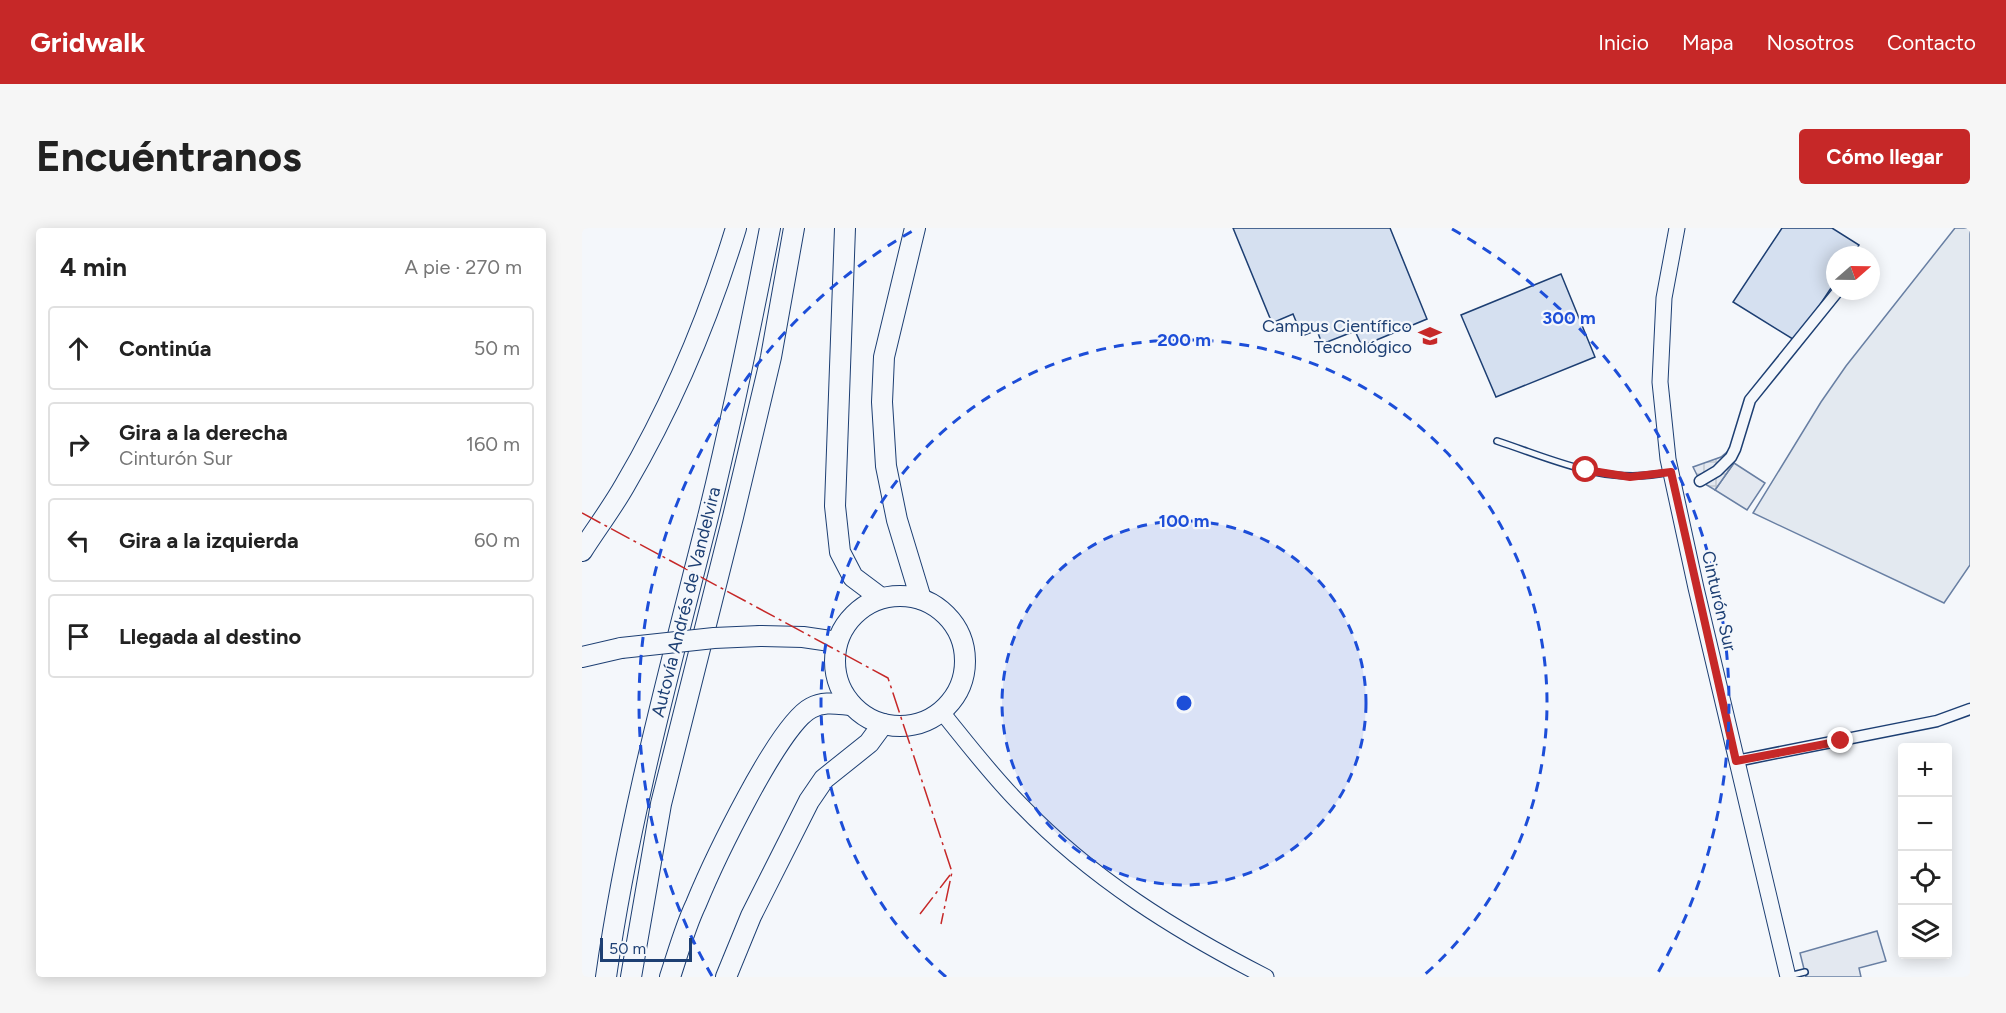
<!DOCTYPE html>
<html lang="es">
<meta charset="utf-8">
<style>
:root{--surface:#fff;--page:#f6f6f6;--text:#222;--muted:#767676;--line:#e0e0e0;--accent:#c62828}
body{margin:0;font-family:Figtree,sans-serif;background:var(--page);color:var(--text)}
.controls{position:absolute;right:18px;bottom:18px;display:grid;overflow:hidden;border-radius:6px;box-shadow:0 3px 15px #0003}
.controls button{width:54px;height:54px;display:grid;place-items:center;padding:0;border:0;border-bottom:2px solid var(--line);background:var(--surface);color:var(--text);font:30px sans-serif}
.compass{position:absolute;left:1244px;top:18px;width:54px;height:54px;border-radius:50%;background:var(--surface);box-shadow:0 3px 15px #0003;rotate:70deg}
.scale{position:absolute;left:18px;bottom:15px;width:92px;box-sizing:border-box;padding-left:6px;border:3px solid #1d3f73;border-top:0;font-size:16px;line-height:21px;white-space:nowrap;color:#1d3f73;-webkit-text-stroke:4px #f4f7fb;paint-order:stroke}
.stop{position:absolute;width:18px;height:18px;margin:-14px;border:4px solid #c62828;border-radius:50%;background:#fff}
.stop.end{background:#c62828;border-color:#fff;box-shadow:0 2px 6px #0008}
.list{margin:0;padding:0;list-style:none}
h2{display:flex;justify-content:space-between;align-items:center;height:78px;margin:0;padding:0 24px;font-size:26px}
h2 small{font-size:20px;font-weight:400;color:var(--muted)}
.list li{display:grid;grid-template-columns:39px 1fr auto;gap:18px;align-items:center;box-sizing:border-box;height:84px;margin:0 12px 12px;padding:0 12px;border:2px solid var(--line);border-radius:6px}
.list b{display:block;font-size:22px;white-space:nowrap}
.list p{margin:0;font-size:20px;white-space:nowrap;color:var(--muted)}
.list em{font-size:20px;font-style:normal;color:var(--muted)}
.icon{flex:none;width:33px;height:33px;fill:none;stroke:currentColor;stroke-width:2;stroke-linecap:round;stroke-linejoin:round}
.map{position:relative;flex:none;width:1388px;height:749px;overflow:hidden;border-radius:6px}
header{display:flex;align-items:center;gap:36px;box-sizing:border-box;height:84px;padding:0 30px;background:var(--accent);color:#fff}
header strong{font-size:28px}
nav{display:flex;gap:33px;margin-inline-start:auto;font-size:21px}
.intro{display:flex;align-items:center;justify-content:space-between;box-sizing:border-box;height:144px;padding:0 36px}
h1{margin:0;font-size:42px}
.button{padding:15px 27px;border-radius:6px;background:var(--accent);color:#fff;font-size:21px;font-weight:700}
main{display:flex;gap:36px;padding:0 36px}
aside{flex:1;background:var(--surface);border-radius:6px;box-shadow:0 3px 15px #0003}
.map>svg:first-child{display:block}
.garden{fill:#e3e9f0;stroke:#687fa3;stroke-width:1.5}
.parking{fill:#e3e8f0;stroke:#687fa3;stroke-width:1.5}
.plaza{fill:url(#plaza-grid);stroke:#687fa3;stroke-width:1.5}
.building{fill:#d5e0f0;stroke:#1d3f73;stroke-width:1.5}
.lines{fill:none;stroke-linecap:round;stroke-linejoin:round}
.lane-casing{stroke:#1d3f73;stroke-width:8}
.street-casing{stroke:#1d3f73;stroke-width:13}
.secondary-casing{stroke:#1d3f73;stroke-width:17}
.highway-casing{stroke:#1d3f73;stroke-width:22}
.lane{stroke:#f4f7fb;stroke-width:5}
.street{stroke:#f4f7fb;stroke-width:10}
.secondary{stroke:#f4f7fb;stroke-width:15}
.highway{stroke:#f4f7fb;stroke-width:20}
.highway-bridge-casing{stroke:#1d3f73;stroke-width:22;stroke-linecap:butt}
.highway-bridge{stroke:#f4f7fb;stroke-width:20}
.power{stroke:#c62828;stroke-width:1.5;stroke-dasharray:21 4.5 3 4.5;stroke-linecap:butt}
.route{stroke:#c62828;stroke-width:8}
.ring{fill:none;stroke:#1d4ed8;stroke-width:3;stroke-dasharray:10 8}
.labels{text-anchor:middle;stroke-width:4.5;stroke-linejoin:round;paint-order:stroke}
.poi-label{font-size:18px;fill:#1d3f73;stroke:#f4f7fb;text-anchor:end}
.street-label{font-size:18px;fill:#1d3f73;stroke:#f4f7fb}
.centre{fill:#1d4ed8;stroke:#f4f7fb;stroke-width:3}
.ring-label{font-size:18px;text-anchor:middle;font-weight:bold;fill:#1d4ed8;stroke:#f4f7fb;stroke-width:4.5;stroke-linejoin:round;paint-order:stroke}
</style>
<header>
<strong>Gridwalk</strong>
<nav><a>Inicio</a><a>Mapa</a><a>Nosotros</a><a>Contacto</a></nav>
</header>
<div class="intro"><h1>Encuéntranos</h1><a class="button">Cómo llegar</a></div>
<main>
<aside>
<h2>4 min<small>A pie · 270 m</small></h2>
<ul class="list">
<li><svg class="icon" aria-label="ahead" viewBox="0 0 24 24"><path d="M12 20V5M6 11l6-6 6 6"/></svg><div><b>Continúa</b></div><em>50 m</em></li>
<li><svg class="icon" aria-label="right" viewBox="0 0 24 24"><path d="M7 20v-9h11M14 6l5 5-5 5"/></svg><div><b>Gira a la derecha</b><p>Cinturón Sur</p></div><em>160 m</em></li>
<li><svg class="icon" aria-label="left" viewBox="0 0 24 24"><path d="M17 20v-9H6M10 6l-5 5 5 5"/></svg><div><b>Gira a la izquierda</b></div><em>60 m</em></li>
<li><svg class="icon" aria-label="arrive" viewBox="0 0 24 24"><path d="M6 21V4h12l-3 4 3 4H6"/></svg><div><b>Llegada al destino</b></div></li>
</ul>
</aside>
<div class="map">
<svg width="1388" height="749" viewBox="0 0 1388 749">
<defs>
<pattern id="plaza-grid" width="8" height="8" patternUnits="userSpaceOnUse" patternTransform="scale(1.5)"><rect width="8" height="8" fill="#e3e8f0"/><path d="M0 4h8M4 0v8" fill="none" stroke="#c2c8d1"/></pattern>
</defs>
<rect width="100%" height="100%" fill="#f4f7fb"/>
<polygon class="garden" points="1373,0 1388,0 1388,337 1362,375 1171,285 1239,174 1264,138"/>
<g class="parking">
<polygon points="1152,235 1183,255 1165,282 1133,262"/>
<polygon points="1295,703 1304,733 1277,740 1279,749 1224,749 1218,725"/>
</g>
<polygon class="plaza" points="1151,219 1156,224 1152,235 1133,262 1118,253 1111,239 1139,229"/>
<g class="building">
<polygon points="651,0 808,0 845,91 780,118 773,103 740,116 735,102 720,108 711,86 690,95"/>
<polygon points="1200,0 1250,0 1277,17 1271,27 1253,27 1253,54 1214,113 1151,74"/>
<polygon points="979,46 1013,129 914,169 879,87"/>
</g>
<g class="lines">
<g class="lane-casing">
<g id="lane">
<path d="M915,213C973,232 1024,258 1087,244"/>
<polyline points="1207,748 1223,744"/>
</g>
</g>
<g class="street-casing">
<g id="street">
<polyline points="1118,253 1135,243 1149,229 1153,221 1168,172 1256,63"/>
<polyline points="1154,533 1355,493 1388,481"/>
</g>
</g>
<g class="secondary-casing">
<g id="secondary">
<polyline points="1095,0 1082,70 1078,154 1086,231 1114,360 1206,749"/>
<path d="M359,483C385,515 410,548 439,577C509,650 594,703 684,749"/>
</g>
</g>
<g class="highway-casing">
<g id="highway">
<polyline points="263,0 253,278 258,324 271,349 299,370"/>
<polyline points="333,0 302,129 300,174 304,238 315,292 339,371"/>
<path d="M0,323C14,301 30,280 43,257C90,177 127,89 154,0"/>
<circle cx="318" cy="433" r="65"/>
<polyline points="178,408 221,409 255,414"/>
<polyline points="0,429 39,420"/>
<path d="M24,749C46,594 87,444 125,293C149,196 169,98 188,0"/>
<polyline points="49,749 79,576 151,289 189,129 212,0"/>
<path d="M88,749C96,725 103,699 114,676C130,637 196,497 229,480C242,473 255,476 269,477"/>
<polyline points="144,749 169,688 227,573 242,551 287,515 301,496"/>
</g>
</g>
<use href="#lane" class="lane"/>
<use href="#street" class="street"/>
<use href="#secondary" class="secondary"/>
<use href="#highway" class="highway"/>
<g class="highway-bridge-casing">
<polyline id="highway-bridge" points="39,420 132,410 178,408"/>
</g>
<use href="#highway-bridge" class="highway-bridge"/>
<g class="power">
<polyline points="0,285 306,450 370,644 359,696"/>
<polyline points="338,686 368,647"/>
</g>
</g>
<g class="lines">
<polyline class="route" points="1004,242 1048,249 1089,244 1154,533 1259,513"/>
</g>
<circle cx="602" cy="475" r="182" fill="#1d4ed8" fill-opacity=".12"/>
<g class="ring">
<circle cx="602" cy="475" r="182"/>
<path d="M364 749A363 363 0 1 1 840 749"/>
<path d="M130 748A545 545 0 0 1 334 1M870 1A545 545 0 0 1 1074 748"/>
</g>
<defs>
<g id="university-bare" transform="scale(1.8)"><path d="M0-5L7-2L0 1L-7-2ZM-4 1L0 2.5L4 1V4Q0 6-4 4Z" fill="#c62828" stroke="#f4f7fb" stroke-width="2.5" paint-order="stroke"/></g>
</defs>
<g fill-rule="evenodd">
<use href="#university-bare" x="848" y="108"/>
</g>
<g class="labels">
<g class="poi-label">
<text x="830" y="104">Campus Científico<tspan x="830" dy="21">Tecnológico</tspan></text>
</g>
<g class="street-label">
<text transform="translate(1137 373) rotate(77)" y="6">Cinturón Sur</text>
<text transform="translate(104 374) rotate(-76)" y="6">Autovía Andrés de Vandelvira</text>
</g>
</g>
<circle cx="602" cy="475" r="9" class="centre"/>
<g class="ring-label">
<text x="987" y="96">300 m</text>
<text x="602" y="118">200 m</text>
<text x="602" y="299">100 m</text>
</g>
</svg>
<div class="controls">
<button>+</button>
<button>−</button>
<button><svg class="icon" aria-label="locate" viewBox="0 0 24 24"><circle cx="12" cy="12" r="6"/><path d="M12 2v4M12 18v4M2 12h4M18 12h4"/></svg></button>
<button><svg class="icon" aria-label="layers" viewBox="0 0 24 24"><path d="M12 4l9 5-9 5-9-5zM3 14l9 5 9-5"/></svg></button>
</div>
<svg class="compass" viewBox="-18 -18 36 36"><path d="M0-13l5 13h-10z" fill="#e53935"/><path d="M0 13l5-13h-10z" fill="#767676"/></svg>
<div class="scale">50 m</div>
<div class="stop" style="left:1004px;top:242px"></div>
<div class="stop end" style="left:1259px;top:513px"></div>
</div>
</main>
